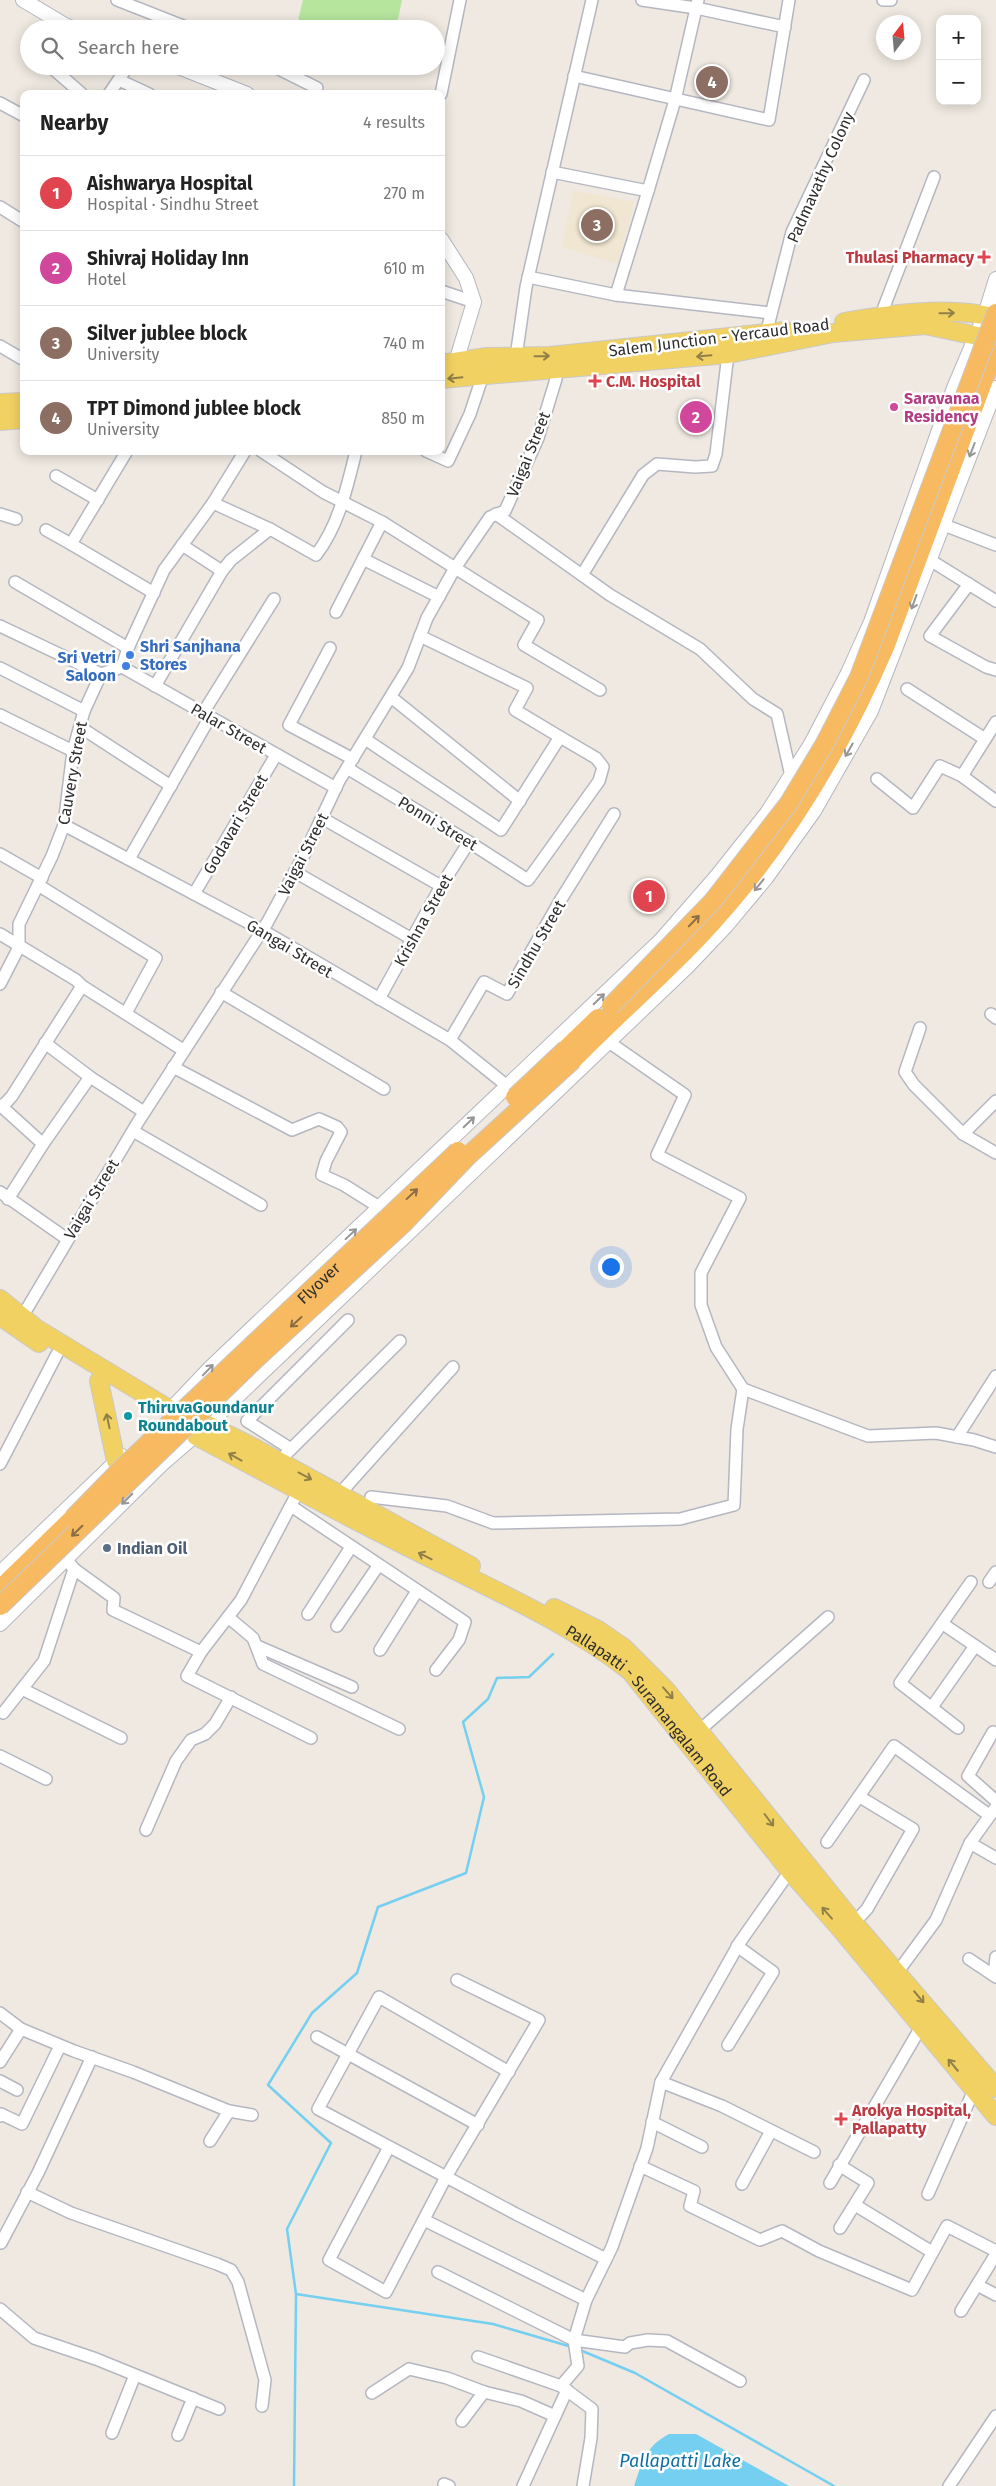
<!DOCTYPE html>
<meta charset="utf-8">
<style>
:root{--surface:#fff;--page:#f2f2f2;--text:#222;--muted:#767676;--line:#e0e0e0;--accent:#4264fb}
body{margin:0;font-family:"Fira Sans",sans-serif;background:var(--page);color:var(--text)}
.controls{position:absolute;right:15px;top:15px;display:grid;overflow:hidden;border-radius:10px;box-shadow:0 2px 12px #0003}
.controls button{width:45px;height:45px;display:grid;place-items:center;padding:0;border:0;border-bottom:1px solid var(--line);background:var(--surface);color:var(--text);font:25px sans-serif}
.compass{position:absolute;left:876px;top:15px;width:45px;height:45px;border-radius:50%;background:var(--surface);box-shadow:0 2px 12px #0003;rotate:16deg}
.you{position:absolute;left:610px;top:1266px;width:18px;height:18px;margin:-12px;border:4px solid #fff;border-radius:50%;background:#1a73e8;box-shadow:0 0 0 8px #1a73e833}
.badge{display:grid;place-items:center;width:32px;height:32px;border-radius:50%;background:var(--accent);color:#fff;font-size:16px;font-weight:700}
.pin{position:absolute;translate:-50% -50%;border:2px solid #fff;box-shadow:0 1px 5px #0006}
.list{margin:0;padding:0;list-style:none}
h2{display:flex;justify-content:space-between;align-items:center;height:65px;margin:0;padding:0 20px;font-size:21px}
h2 small{font-size:16px;font-weight:400;color:var(--muted)}
.list li{display:grid;grid-template-columns:32px 1fr auto;gap:15px;align-items:center;box-sizing:border-box;height:75px;padding:0 20px;border-top:1px solid var(--line)}
.list b{display:block;font-size:19px;white-space:nowrap}
.list p{margin:0;font-size:16px;white-space:nowrap;color:var(--muted)}
.list em{font-size:16px;font-style:normal;color:var(--muted)}
.icon{flex:none;width:28px;height:28px;fill:none;stroke:currentColor;stroke-width:2;stroke-linecap:round;stroke-linejoin:round}
.map{position:relative;flex:none;width:996px;height:2486px;overflow:hidden}
.search{position:absolute;background:var(--surface);box-shadow:0 2px 12px #0003;left:20px;top:20px;width:425px;height:55px;display:flex;align-items:center;gap:12px;box-sizing:border-box;padding:0 18px;border-radius:28px;color:var(--muted);font-size:19px}
.panel{position:absolute;background:var(--surface);box-shadow:0 2px 12px #0003;left:20px;top:90px;width:425px;height:365px;border-radius:10px}
.map>svg:first-child{display:block}
.education{fill:#f0e6d1}
.green{fill:#b6e59e}
.water{fill:#75cff0}
.lines{fill:none;stroke-linecap:round;stroke-linejoin:round}
.stream{stroke:#75cff0;stroke-width:2.5}
.minor-casing{stroke:#b4b7c1;stroke-width:14}
.tertiary-casing{stroke:#b4b7c1;stroke-width:16}
.primary-casing{stroke:#c9c9c9;stroke-width:20}
.trunk-casing{stroke:#c9c9c9;stroke-width:20}
.minor{stroke:#fff;stroke-width:11}
.tertiary{stroke:#fff;stroke-width:14}
.primary{stroke:#f2d163;stroke-width:18}
.trunk{stroke:#f8ba60;stroke-width:18}
.trunk-bridge-casing{stroke:#c9c9c9;stroke-width:20;stroke-linecap:butt}
.trunk-bridge{stroke:#f8ba60;stroke-width:18}
.oneway{stroke:#908048}
.oneway2{stroke:#969696}
.oneway3{stroke:#896d44}
.health-dot{fill:#e0444e;stroke:#fff;stroke-width:2}
.hotel-dot{fill:#d1479c;stroke:#fff;stroke-width:2}
.shop-dot{fill:#3f7fe0;stroke:#fff;stroke-width:2}
.culture-dot{fill:#0f9aa8;stroke:#fff;stroke-width:2}
.service-dot{fill:#5c6f8a;stroke:#fff;stroke-width:2}
.labels{text-anchor:middle;stroke-width:5;stroke-linejoin:round;paint-order:stroke}
.street-label{font-size:16px;fill:#2e2e2e;stroke:#fff}
.health-label{font-size:16px;font-weight:bold;fill:#be3a42;stroke:#fff;text-anchor:start}
.hotel-label{font-size:16px;font-weight:bold;fill:#b23c85;stroke:#fff;text-anchor:start}
.shop-label{font-size:16px;font-weight:bold;fill:#366cbe;stroke:#fff;text-anchor:start}
.culture-label{font-size:16px;font-weight:bold;fill:#0d838f;stroke:#fff;text-anchor:start}
.service-label{font-size:16px;font-weight:bold;fill:#4e5e75;stroke:#fff;text-anchor:start}
.water-label{font-size:18px;font-style:italic;fill:#0d6fa3;stroke:#fff}
</style>
<div class="map">
<svg width="996" height="2486" viewBox="0 0 996 2486">
<rect width="100%" height="100%" fill="#efe9e1"/>
<polygon class="education" points="573,190 634,202 618,264 562,247"/>
<polygon class="green" points="303,0 402,0 396,29 305,29 297,25"/>
<path class="water" d="M669,2434H696L789,2486H634C643,2461 644,2448 669,2434Z"/>
<g class="lines">
<g class="stream">
<polyline points="296,2294 493,2324 572,2347"/>
<polyline points="580,2350 635,2373 834,2486"/>
<polyline points="294,2486 296,2294 287,2229 331,2143 268,2085 312,2013 357,1973 378,1907 466,1873 484,1797 463,1722 488,1699 497,1678 529,1677 553,1654"/>
</g>
<g class="minor-casing">
<g id="minor">
<polyline points="117,0 191,29"/>
<polyline points="642,0 696,8 785,27"/>
<polyline points="883,0 891,0"/>
<polyline points="27,47 29,48"/>
<polyline points="50,66 82,94"/>
<polyline points="273,66 317,88"/>
<polyline points="574,76 769,120 789,0"/>
<polyline points="119,80 149,94"/>
<polyline points="109,94 128,66"/>
<polyline points="441,94 460,0"/>
<polyline points="0,103 24,116"/>
<polyline points="552,172 648,191 675,100 698,0"/>
<polyline points="0,207 24,222"/>
<polyline points="528,277 616,295 771,313"/>
<polyline points="441,291 474,302"/>
<polyline points="616,295 648,191"/>
<polyline points="884,315 884,307 934,177"/>
<polyline points="766,334 792,232 864,80"/>
<polyline points="0,346 24,360"/>
<polyline points="516,357 526,287 592,0"/>
<polyline points="127,451 71,544 154,593"/>
<polyline points="261,451 323,492 382,522 538,620 524,645 600,690"/>
<polyline points="426,451 448,461 470,414 484,372"/>
<polyline points="56,476 98,500"/>
<path d="M213,503L270,529L316,555C339,525 347,487 356,451"/>
<polyline points="0,514 16,519"/>
<polyline points="496,514 610,595 700,649 753,699 777,714 791,776"/>
<polyline points="944,525 996,545"/>
<polyline points="46,530 71,544"/>
<polyline points="182,545 222,571"/>
<polyline points="363,559 439,597"/>
<polyline points="930,560 996,601"/>
<polyline points="582,575 643,475 657,464 695,467 712,466 716,454 728,354"/>
<polyline points="15,582 128,648"/>
<polyline points="969,584 930,636 986,667 996,670"/>
<polyline points="336,612 382,522"/>
<polyline points="0,626 101,674"/>
<polyline points="420,636 527,688 515,710 560,737"/>
<polyline points="330,648 289,725 353,759"/>
<polyline points="122,667 336,788"/>
<polyline points="0,668 84,711"/>
<polyline points="155,686 222,571 231,560 270,529"/>
<polyline points="907,689 985,739"/>
<polyline points="391,697 520,801"/>
<polyline points="203,713 274,599"/>
<polyline points="0,715 73,751"/>
<polyline points="996,722 962,776 996,801"/>
<polyline points="80,727 171,786"/>
<polyline points="347,768 469,842 528,880 599,781 603,767 596,758 560,737 501,830 365,739"/>
<polyline points="877,779 913,808 940,766 962,776"/>
<polyline points="322,818 441,886"/>
<polyline points="64,825 262,930 450,1040 506,1085"/>
<polyline points="0,854 42,878"/>
<polyline points="129,859 210,717"/>
<polyline points="295,872 412,939"/>
<polyline points="38,885 156,958 126,1013"/>
<polyline points="194,894 276,755"/>
<polyline points="0,934 76,980 82,986 183,1050"/>
<polyline points="0,984 19,947 19,924 52,856 64,825 73,751 84,711 101,674 122,667 128,648 164,570 213,503 245,451"/>
<polyline points="221,992 384,1089"/>
<polyline points="379,999 441,886 469,842"/>
<polyline points="991,1014 996,1018"/>
<polyline points="920,1028 905,1072 914,1085 963,1134 996,1153"/>
<polyline points="603,1038 685,1095 657,1155 740,1198 701,1273 701,1305 716,1347 743,1389 868,1436 936,1433 974,1440 996,1447"/>
<polyline points="450,1040 484,982 507,994 560,901 614,814"/>
<polyline points="45,1043 90,1077 144,1112"/>
<polyline points="173,1067 292,1130 319,1119 337,1127 341,1132 326,1161 322,1175 344,1185 379,1207"/>
<polyline points="0,1105 43,1144"/>
<polyline points="2,1107 12,1096 82,986"/>
<polyline points="133,1131 261,1205"/>
<polyline points="963,1134 996,1101"/>
<polyline points="0,1192 67,1239"/>
<polyline points="8,1199 43,1144 90,1077"/>
<polyline points="19,1322 138,1122 267,923 305,853 339,781 408,668 427,618 455,568 490,517 505,511 538,438 556,379 555,370"/>
<polyline points="957,1437 996,1376"/>
<polyline points="291,1449 247,1421 348,1320"/>
<polyline points="286,1454 400,1341"/>
<polyline points="0,1464 57,1354"/>
<polyline points="299,1490 241,1600 201,1652 187,1676 311,1738"/>
<polyline points="371,1497 447,1506 493,1523 680,1519 734,1505 737,1429 743,1389"/>
<polyline points="336,1498 453,1367"/>
<polyline points="291,1506 465,1622 459,1640 436,1670"/>
<polyline points="67,1560 74,1569 114,1598 113,1610 201,1652"/>
<polyline points="989,1582 996,1572"/>
<polyline points="308,1614 351,1547"/>
<polyline points="228,1617 253,1638 263,1664 399,1729"/>
<polyline points="943,1624 996,1660"/>
<polyline points="337,1626 378,1566"/>
<polyline points="257,1646 352,1687"/>
<polyline points="380,1650 417,1591"/>
<polyline points="22,1689 121,1738"/>
<polyline points="932,1707 975,1646"/>
<polyline points="3,1713 44,1661 74,1569"/>
<polyline points="958,1728 900,1683 971,1582"/>
<polyline points="700,1730 828,1617"/>
<polyline points="993,1732 968,1776 996,1801"/>
<polyline points="0,1756 46,1779"/>
<polyline points="146,1830 176,1761 191,1740 205,1734 215,1724 231,1697"/>
<polyline points="827,1842 894,1746 989,1815"/>
<polyline points="970,1843 996,1858"/>
<polyline points="851,1926 867,1909 913,1829 860,1797"/>
<polyline points="969,1959 996,1977"/>
<polyline points="994,1975 996,1957"/>
<polyline points="894,1977 936,1920 970,1843 996,1807"/>
<polyline points="0,2013 21,2029 74,2051 133,2072 229,2111 252,2115"/>
<polyline points="317,2037 478,2125"/>
<polyline points="728,2045 773,1972 737,1946"/>
<polyline points="0,2062 21,2029"/>
<polyline points="509,2072 379,1997 318,2109 516,2214 606,2259"/>
<polyline points="0,2081 17,2090"/>
<polyline points="661,2082 722,2106 814,2152"/>
<polyline points="0,2116 1,2114 22,2124 60,2046"/>
<polyline points="652,2122 702,2147"/>
<polyline points="210,2141 229,2111"/>
<polyline points="389,2147 329,2260 386,2292 446,2177 539,2020 457,1980"/>
<polyline points="839,2165 868,2183 840,2228"/>
<polyline points="640,2166 694,2191 690,2206 760,2240 782,2231 819,2251 912,2290 947,2226 996,2251"/>
<polyline points="830,2183 921,2027"/>
<polyline points="742,2184 771,2131"/>
<polyline points="27,2192 71,2213 217,2264 231,2270 238,2282 265,2380 262,2406"/>
<polyline points="928,2194 974,2090"/>
<polyline points="855,2205 932,2252"/>
<polyline points="424,2220 586,2300"/>
<polyline points="1,2243 38,2173 92,2057"/>
<polyline points="438,2272 574,2340 625,2347 630,2343 648,2340 667,2341 740,2381"/>
<polyline points="977,2285 996,2295"/>
<polyline points="0,2309 34,2338 96,2359 219,2409"/>
<polyline points="961,2311 996,2254"/>
<polyline points="478,2357 561,2386"/>
<polyline points="372,2393 409,2369 447,2378 484,2392 521,2401 555,2416"/>
<polyline points="462,2421 484,2392"/>
<polyline points="112,2433 135,2375"/>
<polyline points="178,2435 193,2398"/>
<polyline points="444,2484 449,2486"/>
<polyline points="523,2486 567,2390"/>
<polyline points="583,2486 591,2438 592,2409 561,2386 578,2366 574,2340 586,2300 612,2247 647,2148 661,2082 740,1942 790,1871"/>
<polyline points="949,2486 996,2416"/>
</g>
</g>
<g class="tertiary-casing">
<g id="tertiary">
<polyline points="23,0 65,25 74,29"/>
<polyline points="176,66 247,94"/>
<polyline points="441,239 466,278 474,302 456,362"/>
<polyline points="174,1406 210,1368 661,940 716,877 767,813 811,744 848,673 871,622 954,388 985,315 996,279"/>
<polyline points="201,1431 688,966 726,926 766,878 814,811 871,711 996,388"/>
<polyline points="0,1573 122,1456"/>
<polyline points="0,1624 162,1464 191,1439"/>
</g>
</g>
<g class="primary-casing">
<g id="primary">
<path d="M844,322C890,314 951,305 996,318"/>
<polyline points="441,364 487,357 550,356 786,331"/>
<polyline points="441,379 728,354 833,333 925,325 996,340"/>
<polyline points="0,403 24,402"/>
<polyline points="0,421 24,419"/>
<polyline points="0,1299 37,1329 169,1409"/>
<polyline points="0,1316 39,1343"/>
<polyline points="99,1381 116,1461"/>
<polyline points="200,1421 249,1445 471,1566"/>
<path id="s1" d="M196,1436C270,1475 343,1515 418,1552C491,1589 566,1621 630,1671L790,1871L844,1933L996,2116"/>
<polyline points="554,1608 598,1630 624,1648 666,1690 854,1923 996,2088"/>
</g>
</g>
<g class="trunk-casing">
<g id="trunk">
<polyline points="566,1049 598,1018"/>
<path d="M573,1060C614,1018 658,980 698,938C779,853 840,752 886,645L996,347"/>
<polyline points="0,1589 73,1518"/>
</g>
</g>
<use href="#minor" class="minor"/>
<use href="#tertiary" class="tertiary"/>
<use href="#primary" class="primary"/>
<use href="#trunk" class="trunk"/>
<g class="trunk-bridge-casing">
<g id="trunk-bridge">
<polyline points="611,1006 713,901 789,803 824,745 859,677 996,313"/>
<polyline points="515,1097 566,1049"/>
<path id="s2" d="M73,1518L121,1469L458,1151"/>
<polyline points="0,1606 256,1359 402,1225 468,1156 573,1060"/>
</g>
</g>
<use href="#trunk-bridge" class="trunk-bridge"/>
</g>
<defs><path id="oneway-shaft" d="M-6 0H5M1.5-3L5.5 0L1.5 3" fill="none" stroke-width="1.6" stroke-linecap="round" stroke-linejoin="round" transform="scale(1.25)"/></defs>
<g class="oneway">
<use href="#oneway-shaft" transform="translate(947 313) rotate(-1)"/>
<use href="#oneway-shaft" transform="translate(542 356) rotate(-1)"/>
<use href="#oneway-shaft" transform="translate(704 356) rotate(175)"/>
<use href="#oneway-shaft" transform="translate(455 378) rotate(174)"/>
<use href="#oneway-shaft" transform="translate(108 1421) rotate(-102)"/>
<use href="#oneway-shaft" transform="translate(235 1457) rotate(-151)"/>
<use href="#oneway-shaft" transform="translate(305 1476) rotate(28)"/>
<use href="#oneway-shaft" transform="translate(425 1556) rotate(-153)"/>
<use href="#oneway-shaft" transform="translate(668 1693) rotate(49)"/>
<use href="#oneway-shaft" transform="translate(769 1820) rotate(53)"/>
<use href="#oneway-shaft" transform="translate(827 1913) rotate(-131)"/>
<use href="#oneway-shaft" transform="translate(919 1997) rotate(50)"/>
<use href="#oneway-shaft" transform="translate(953 2065) rotate(-130)"/>
</g>
<g class="oneway2">
<use href="#oneway-shaft" transform="translate(972 450) rotate(111)"/>
<use href="#oneway-shaft" transform="translate(914 602) rotate(110)"/>
<use href="#oneway-shaft" transform="translate(849 750) rotate(120)"/>
<use href="#oneway-shaft" transform="translate(759 885) rotate(129)"/>
<use href="#oneway-shaft" transform="translate(599 999) rotate(-44)"/>
<use href="#oneway-shaft" transform="translate(469 1122) rotate(-44)"/>
<use href="#oneway-shaft" transform="translate(351 1234) rotate(-43)"/>
<use href="#oneway-shaft" transform="translate(208 1370) rotate(-46)"/>
<use href="#oneway-shaft" transform="translate(127 1499) rotate(135)"/>
</g>
<g class="oneway3">
<use href="#oneway-shaft" transform="translate(694 921) rotate(-46)"/>
<use href="#oneway-shaft" transform="translate(412 1194) rotate(-43)"/>
<use href="#oneway-shaft" transform="translate(296 1322) rotate(138)"/>
<use href="#oneway-shaft" transform="translate(77 1531) rotate(136)"/>
</g>
<g class="health-dot">
<path d="M981.5 249.5h5v5h5v5h-5v5h-5v-5h-5v-5h5z"/>
<path d="M592.5 373.5h5v5h5v5h-5v5h-5v-5h-5v-5h5z"/>
<path d="M838.5 2111.5h5v5h5v5h-5v5h-5v-5h-5v-5h5z"/>
</g>
<circle class="hotel-dot" cx="894" cy="407" r="5"/>
<g class="shop-dot">
<circle cx="130" cy="655" r="5"/>
<circle cx="126" cy="666" r="5"/>
</g>
<circle class="culture-dot" cx="128" cy="1416" r="5"/>
<circle class="service-dot" cx="107" cy="1548" r="5"/>
<g class="labels">
<g class="street-label">
<text transform="translate(820 177) rotate(-66)" y="6">Padmavathy Colony</text>
<text transform="translate(719 337) rotate(-7)" y="6">Salem Junction - Yercaud Road</text>
<text transform="translate(528 454) rotate(-68)" y="6">Vaigai Street</text>
<text transform="translate(229 728) rotate(30)" y="6">Palar Street</text>
<text transform="translate(72 773) rotate(-80)" y="6">Cauvery Street</text>
<text transform="translate(438 823) rotate(31)" y="6">Ponni Street</text>
<text transform="translate(235 824) rotate(-60)" y="6">Godavari Street</text>
<text transform="translate(303 854) rotate(-63)" y="6">Vaigai Street</text>
<text transform="translate(423 920) rotate(-61)" y="6">Krishna Street</text>
<text transform="translate(536 944) rotate(-60)" y="6">Sindhu Street</text>
<text transform="translate(290 948) rotate(31)" y="6">Gangai Street</text>
<text transform="translate(91 1199) rotate(-59)" y="6">Vaigai Street</text>
<text dy="6" stroke="none"><textPath href="#s2" startOffset="340">Flyover</textPath></text>
<text dy="6" stroke="none"><textPath href="#s1" startOffset="535">Pallapatti - Suramangalam Road</textPath></text>
</g>
<g class="health-label">
<text x="974" y="263" text-anchor="end">Thulasi Pharmacy</text>
<text x="606" y="387">C.M. Hospital</text>
<text x="852" y="2116">Arokya Hospital,<tspan x="852" dy="18">Pallapatty</tspan></text>
</g>
<g class="hotel-label">
<text x="904" y="404">Saravanaa<tspan x="904" dy="18">Residency</tspan></text>
</g>
<g class="shop-label">
<text x="140" y="652">Shri Sanjhana<tspan x="140" dy="18">Stores</tspan></text>
<text x="116" y="663" text-anchor="end">Sri Vetri<tspan x="116" dy="18">Saloon</tspan></text>
</g>
<g class="culture-label">
<text x="138" y="1413">ThiruvaGoundanur<tspan x="138" dy="18">Roundabout</tspan></text>
</g>
<g class="service-label">
<text x="117" y="1554">Indian Oil</text>
</g>
<g class="water-label">
<text x="680" y="2467">Pallapatti Lake</text>
</g>
</g>
</svg>
<div class="controls">
<button>+</button>
<button>−</button>
</div>
<svg class="compass" viewBox="-18 -18 36 36"><path d="M0-13l5 13h-10z" fill="#e53935"/><path d="M0 13l5-13h-10z" fill="#767676"/></svg>
<div class="you"></div>
<div class="pin badge" style="left:649px;top:896px;background:#e0444e">1</div>
<div class="pin badge" style="left:696px;top:417px;background:#d1479c">2</div>
<div class="pin badge" style="left:597px;top:225px;background:#8d6e63">3</div>
<div class="pin badge" style="left:712px;top:82px;background:#8d6e63">4</div>
<div class="search"><svg class="icon" aria-label="search" viewBox="0 0 24 24"><circle cx="10" cy="10" r="6"/><path d="M15 15l6 6"/></svg>Search here</div>
<section class="panel">
<h2>Nearby<small>4 results</small></h2>
<ul class="list">
<li><span class="badge" style="background:#e0444e">1</span><div><b>Aishwarya Hospital</b><p>Hospital · Sindhu Street</p></div><em>270 m</em></li>
<li><span class="badge" style="background:#d1479c">2</span><div><b>Shivraj Holiday Inn</b><p>Hotel</p></div><em>610 m</em></li>
<li><span class="badge" style="background:#8d6e63">3</span><div><b>Silver jublee block</b><p>University</p></div><em>740 m</em></li>
<li><span class="badge" style="background:#8d6e63">4</span><div><b>TPT Dimond jublee block</b><p>University</p></div><em>850 m</em></li>
</ul>
</section>
</div>
